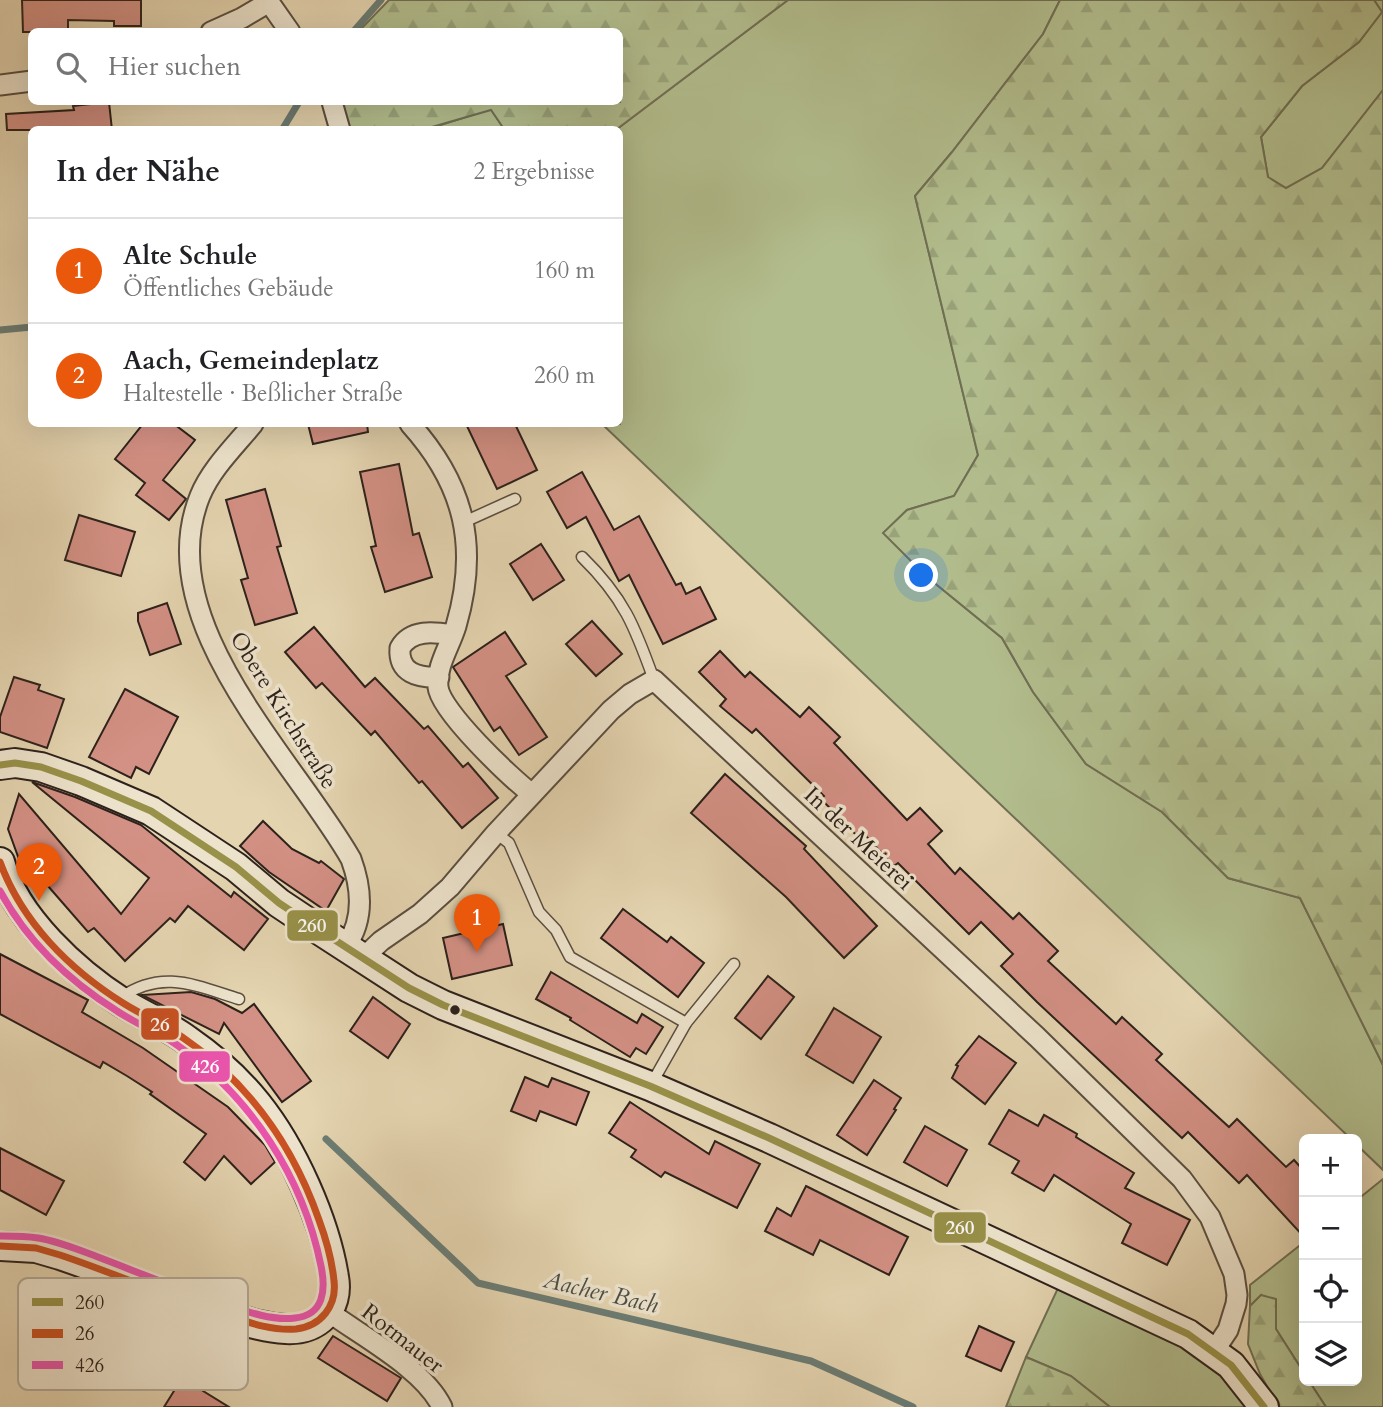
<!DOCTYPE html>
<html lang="de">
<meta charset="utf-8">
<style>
:root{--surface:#fff;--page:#f2f2f2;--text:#202124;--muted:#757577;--line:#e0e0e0;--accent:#ea580c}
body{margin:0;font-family:Cardo,serif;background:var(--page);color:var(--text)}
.controls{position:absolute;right:21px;bottom:21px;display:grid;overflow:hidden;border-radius:10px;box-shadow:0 7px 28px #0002}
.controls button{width:63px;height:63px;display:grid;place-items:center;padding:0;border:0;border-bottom:2px solid var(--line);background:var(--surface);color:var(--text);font:35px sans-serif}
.you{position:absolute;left:922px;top:576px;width:24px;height:24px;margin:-18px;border:5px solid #fff;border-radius:50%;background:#1a73e8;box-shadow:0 0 0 10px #1a73e833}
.badge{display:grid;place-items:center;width:46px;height:46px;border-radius:50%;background:var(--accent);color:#fff;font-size:23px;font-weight:700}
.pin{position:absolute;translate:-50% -58px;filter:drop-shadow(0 2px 4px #0008)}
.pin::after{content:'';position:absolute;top:37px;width:24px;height:21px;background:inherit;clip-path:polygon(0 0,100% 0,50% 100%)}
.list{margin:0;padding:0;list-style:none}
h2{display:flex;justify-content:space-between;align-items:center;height:91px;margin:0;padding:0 28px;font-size:30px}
h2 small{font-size:23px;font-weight:400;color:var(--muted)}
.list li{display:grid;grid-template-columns:46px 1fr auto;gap:21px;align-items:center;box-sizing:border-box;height:105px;padding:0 28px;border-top:2px solid var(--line)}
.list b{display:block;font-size:26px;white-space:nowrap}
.list p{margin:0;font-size:23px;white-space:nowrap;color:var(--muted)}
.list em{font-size:23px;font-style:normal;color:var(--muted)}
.icon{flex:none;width:38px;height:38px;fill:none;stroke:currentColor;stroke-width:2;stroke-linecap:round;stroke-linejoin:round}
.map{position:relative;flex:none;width:1383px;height:1407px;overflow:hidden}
.search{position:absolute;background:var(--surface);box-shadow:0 7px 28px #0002;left:28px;top:28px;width:595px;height:77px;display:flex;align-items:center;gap:18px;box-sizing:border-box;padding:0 24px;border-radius:10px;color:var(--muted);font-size:26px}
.panel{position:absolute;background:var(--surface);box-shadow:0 7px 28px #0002;left:28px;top:126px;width:595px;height:301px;border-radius:10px}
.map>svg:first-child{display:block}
.grass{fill:#b2bd8d;stroke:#706f54;stroke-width:2}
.forest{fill:url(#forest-firs);stroke:#706f54;stroke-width:2}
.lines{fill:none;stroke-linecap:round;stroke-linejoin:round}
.stream{stroke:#6b7c74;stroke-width:7}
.building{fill:#d39084;stroke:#2d211b;stroke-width:2}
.lane-casing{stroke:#5b4e40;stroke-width:13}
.street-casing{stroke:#5b4e40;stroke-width:23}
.secondary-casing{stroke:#2d211b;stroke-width:32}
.lane{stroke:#ede3cc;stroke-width:10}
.street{stroke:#ede3cc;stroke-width:19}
.secondary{stroke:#ede3cc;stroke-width:28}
.bus-1-casing{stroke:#ede3cc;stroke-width:12}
.bus-2-casing{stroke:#ede3cc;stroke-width:12}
.bus-3-casing{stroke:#ede3cc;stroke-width:12}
.bus-1{stroke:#989149;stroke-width:7}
.bus-2{stroke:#c95122;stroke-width:7}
.bus-3{stroke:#e954ab;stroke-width:7}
.bus-dot{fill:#2d211b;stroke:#ede3cc;stroke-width:2.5}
.labels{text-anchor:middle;stroke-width:7;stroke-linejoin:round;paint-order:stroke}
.street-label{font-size:23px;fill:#2d211b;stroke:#ede3cc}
.water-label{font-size:24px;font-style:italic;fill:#4c4e47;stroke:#ede3cc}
.key{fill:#ede3cc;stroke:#b3a997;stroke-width:2}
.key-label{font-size:19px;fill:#2d211b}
.line-badge{stroke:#ede3cc;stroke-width:2.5}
.badge-label{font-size:19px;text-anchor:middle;font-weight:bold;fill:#fff}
</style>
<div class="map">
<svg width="1383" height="1407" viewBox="0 0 1383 1407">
<defs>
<pattern id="forest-firs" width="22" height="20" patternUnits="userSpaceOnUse" patternTransform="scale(1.75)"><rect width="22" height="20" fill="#b2bd8d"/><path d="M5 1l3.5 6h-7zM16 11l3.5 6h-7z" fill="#99a279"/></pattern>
</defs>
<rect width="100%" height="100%" fill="#e4d4b0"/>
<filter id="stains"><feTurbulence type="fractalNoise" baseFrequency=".00286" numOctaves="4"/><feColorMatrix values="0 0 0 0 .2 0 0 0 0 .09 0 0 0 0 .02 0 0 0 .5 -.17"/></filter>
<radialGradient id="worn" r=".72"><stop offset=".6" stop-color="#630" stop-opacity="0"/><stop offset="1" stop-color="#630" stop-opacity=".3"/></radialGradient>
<g class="grass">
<polygon points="788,0 1060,0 1043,34 952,152 915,196 978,455 954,496 907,510 884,533 926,576 1002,638 1033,692 1086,764 1162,812 1228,878 1300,898 1383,1065 1383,1170 1357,1145 1357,1139 1351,1139 602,424 620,424 620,130 617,129"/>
<polygon points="1374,0 1383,0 1383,90 1322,168 1286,188 1268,178 1261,137 1302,86 1359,42 1382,12"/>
<polygon points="491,109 504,129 425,130"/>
<polygon points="1383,1179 1383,1407 1326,1407 1309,1381 1357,1381 1357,1200"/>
<polygon points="1304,1242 1304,1373 1276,1329 1261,1295 1250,1306 1250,1285"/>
<polygon points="1058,1288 1167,1338 1214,1365 1249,1407 1110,1407 1071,1376 1026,1357"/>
</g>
<g class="forest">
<polygon points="389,0 788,0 617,129 504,129 491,110 425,129 349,129 342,102 620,102 620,32 359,31"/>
<polygon points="1060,0 1374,0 1382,12 1359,42 1302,86 1261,137 1268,177 1286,188 1322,168 1383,90 1383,1065 1300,898 1228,878 1162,812 1086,764 1033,692 1002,638 926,576 883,533 907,510 954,496 978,455 915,196 952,152 1043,34"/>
<polygon points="1261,1295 1276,1299 1276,1329 1304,1373 1304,1381 1309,1381 1326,1407 1279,1407 1260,1374 1248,1344 1250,1306"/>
<polygon points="1026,1357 1071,1376 1110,1407 1006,1407"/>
</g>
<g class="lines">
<g class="stream">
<polyline points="353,32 381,0"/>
<polyline points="282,130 299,102"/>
<polyline points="0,330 32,327"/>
<polyline points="326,1139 478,1283 811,1361 913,1407"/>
</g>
</g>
<g class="building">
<polygon points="22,0 141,0 141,26 114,26 114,21 68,20 68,32 23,32"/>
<polygon points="109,102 112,130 7,130 6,114 74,110 73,106"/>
<polygon points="143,424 174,424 195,440 163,480 186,499 169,520 136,495 145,483 115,459"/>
<polygon points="308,424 367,424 368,432 313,444"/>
<polygon points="466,424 515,424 537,470 497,489"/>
<polygon points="399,464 413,535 419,533 432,577 385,592 371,547 376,546 360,472"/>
<polygon points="582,472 614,530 639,516 676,585 681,583 686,594 700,587 716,619 663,644 629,575 619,581 586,517 567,528 547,492"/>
<polygon points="265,489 281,546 277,547 297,613 255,625 241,580 248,578 226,500"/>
<polygon points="79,515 135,532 121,576 65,560"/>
<polygon points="541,544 564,580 533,600 510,564"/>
<polygon points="167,603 181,644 150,655 138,621 138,613"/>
<polygon points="592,621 622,654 596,676 566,644"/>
<polygon points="314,627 365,687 375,678 424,729 428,726 463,767 468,763 498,798 462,828 422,781 419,783 375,731 371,735 322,683 316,688 285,652"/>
<polygon points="505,632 526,664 506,676 547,737 519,755 500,727 494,731 453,667"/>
<polygon points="720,651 745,677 750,672 800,717 809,707 840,737 834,743 907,820 920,808 942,831 928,844 955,874 960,868 1013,919 1019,913 1058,951 1048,961 1116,1024 1122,1017 1162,1054 1156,1060 1229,1127 1237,1119 1286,1167 1294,1160 1304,1171 1304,1237 1247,1175 1239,1183 1188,1132 1182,1138 1037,1002 1001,966 1013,954 981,922 969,934 898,863 894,866 864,834 859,838 821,799 824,796 756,729 752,733 720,706 726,699 699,672"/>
<polygon points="14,677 40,685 38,690 64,699 47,748 0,732 0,717"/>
<polygon points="125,689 178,717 149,774 136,767 131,778 89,757"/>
<polygon points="725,774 806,846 804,849 877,926 844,958 786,897 691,813"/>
<polygon points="32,782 75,797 141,825 231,897 234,892 268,919 244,950 188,906 175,922 170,918 125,961 94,928 88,932 34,870 24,873 8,829 19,794 121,914 149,878"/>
<polygon points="263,821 292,849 319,863 321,861 344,879 326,911 269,872 240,846"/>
<polygon points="623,909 667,942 671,937 704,963 678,997 601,938"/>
<polygon points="503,924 512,965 452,979 443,938"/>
<polygon points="0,954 88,1000 82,1012 143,1048 228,1107 265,1145 275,1162 251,1184 224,1156 205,1180 184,1162 206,1134 150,1094 152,1092 127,1076 103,1062 100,1068 0,1014"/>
<polygon points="551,972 637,1023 642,1014 663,1027 646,1054 636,1048 630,1057 570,1020 571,1018 536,999"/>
<polygon points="768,976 794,997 761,1039 735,1018"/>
<polygon points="191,992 215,999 242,1013 254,1004 311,1081 282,1102 224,1023 219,1034 142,995"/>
<polygon points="373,997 410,1024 388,1058 350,1031"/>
<polygon points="834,1008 881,1037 853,1083 806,1055"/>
<polygon points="979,1036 1016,1063 985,1104 952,1078 958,1066 956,1065"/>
<polygon points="525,1077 548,1087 552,1078 589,1092 576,1125 540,1111 536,1121 511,1111"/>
<polygon points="874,1080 901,1098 894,1109 896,1110 867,1155 837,1135"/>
<polygon points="630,1102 709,1154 715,1141 760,1164 737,1208 665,1172 661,1177 631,1157 636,1150 609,1133"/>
<polygon points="1009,1110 1038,1126 1044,1115 1077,1134 1076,1137 1134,1173 1125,1188 1190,1220 1167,1265 1122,1243 1131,1224 1054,1175 1044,1191 1012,1173 1019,1161 989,1144"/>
<polygon points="925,1126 967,1150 947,1186 904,1162"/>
<polygon points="0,1148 64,1181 46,1215 0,1190"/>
<polygon points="806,1186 908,1237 889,1275 820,1240 813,1255 765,1231 777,1208 791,1216"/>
<polygon points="979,1326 1014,1342 1001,1371 966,1356"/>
<polygon points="333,1336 401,1378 387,1401 318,1358"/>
<polygon points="182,1378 229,1407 164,1407"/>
</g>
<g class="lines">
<g class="lane-casing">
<g id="lane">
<polyline points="464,522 515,499"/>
<path d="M582,557C624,598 635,627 654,680"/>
<polyline points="496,833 509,843 539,912 556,930 570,957 686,1023"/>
<path d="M120,998C162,969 194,985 239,999"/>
<polyline points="652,1083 686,1023 734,964"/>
</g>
</g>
<g class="street-casing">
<g id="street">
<polyline points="211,32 242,18 269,2 290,32"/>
<polyline points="0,85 32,81"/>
<polyline points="332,102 340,130"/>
<path d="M253,424C235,446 211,469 200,496C149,621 294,759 351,859C362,889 364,920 346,946"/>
<path d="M410,424C465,485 479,547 456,626C450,646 436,666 438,687C440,711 512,779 532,794"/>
<path d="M439,677C418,678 398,673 400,648C411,629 434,632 452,635"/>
<polyline points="363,958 381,941 420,914 450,887 496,833 611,710 630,694 654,680 1037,1037 1182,1179 1210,1217 1234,1274 1237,1295 1236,1304 1228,1330 1214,1351"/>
<path d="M329,1312C363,1337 424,1369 442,1407"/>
</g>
</g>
<g class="secondary-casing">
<g id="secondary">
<polyline points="0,765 15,763 41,767 81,781 151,811 236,867 279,903 321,931 409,988 443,1005 650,1086 769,1138 1188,1334 1231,1365 1264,1407"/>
<path d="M0,862C15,918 76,973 123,1003C144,1016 167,1025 187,1040C213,1058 238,1080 257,1104C293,1149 325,1221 334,1277C340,1309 317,1331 286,1329C264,1328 244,1321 224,1315C168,1298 115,1273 60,1255L36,1248L0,1246"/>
</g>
</g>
<use href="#lane" class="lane"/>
<use href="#street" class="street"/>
<use href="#secondary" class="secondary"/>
<g class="bus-1-casing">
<polyline id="bus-1" points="0,765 15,763 41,767 81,781 151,811 236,867 279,903 321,931 409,988 443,1005 650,1086 769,1138 1188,1334 1231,1365 1264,1407"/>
</g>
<g class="bus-2-casing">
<path id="bus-2" d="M0,862C22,922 69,969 123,1003C142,1015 163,1024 182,1037C248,1082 293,1145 319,1220C326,1239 332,1260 334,1281C337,1306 321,1326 296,1329C273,1331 250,1323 229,1316C172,1299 117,1274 60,1255L36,1248L0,1246"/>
</g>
<g class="bus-3-casing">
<path id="bus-3" d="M0,891C27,941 69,981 117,1011C136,1024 158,1032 177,1045C251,1097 303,1177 321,1266C326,1290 324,1315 295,1318C271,1321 245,1311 222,1303C180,1290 140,1273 98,1257C79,1250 58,1241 38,1238C26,1236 13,1236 1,1236"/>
</g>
<use href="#bus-1" class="bus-1"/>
<use href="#bus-2" class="bus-2"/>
<use href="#bus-3" class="bus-3"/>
</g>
<circle class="bus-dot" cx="455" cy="1010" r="6"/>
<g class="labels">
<g class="street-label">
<text transform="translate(284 710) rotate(58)" y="8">Obere Kirchstraße</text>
<text transform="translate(859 838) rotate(43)" y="8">In der Meierei</text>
<text transform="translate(403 1338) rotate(38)" y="8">Rotmauer</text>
</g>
<g class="water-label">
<text transform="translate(601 1292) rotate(13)" y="8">Aacher Bach</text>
</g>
</g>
<rect x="18" y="1278" width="230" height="112" rx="10" class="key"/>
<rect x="32" y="1298" width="31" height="8" fill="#989149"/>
<rect x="32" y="1329" width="31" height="9" fill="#c95122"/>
<rect x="32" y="1361" width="31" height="8" fill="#e954ab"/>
<g class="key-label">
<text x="75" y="1309">260</text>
<text x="75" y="1340">26</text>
<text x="75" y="1372">426</text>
</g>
<g class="line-badge">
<rect x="286" y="909" width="53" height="33" rx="7" fill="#989149"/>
<rect x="140" y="1007" width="40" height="34" rx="7" fill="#c95122"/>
<rect x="178" y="1050" width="53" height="33" rx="7" fill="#e954ab"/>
<rect x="933" y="1211" width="54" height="33" rx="7" fill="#989149"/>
</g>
<g class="badge-label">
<text x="312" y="932">260</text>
<text x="160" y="1031">26</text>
<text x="205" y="1073">426</text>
<text x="960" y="1234">260</text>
</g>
<rect width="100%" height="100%" filter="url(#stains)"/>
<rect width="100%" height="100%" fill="url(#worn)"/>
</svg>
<div class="controls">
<button>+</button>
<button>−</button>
<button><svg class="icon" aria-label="locate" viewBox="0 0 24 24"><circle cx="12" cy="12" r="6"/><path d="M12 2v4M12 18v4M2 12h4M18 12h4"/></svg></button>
<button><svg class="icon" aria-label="layers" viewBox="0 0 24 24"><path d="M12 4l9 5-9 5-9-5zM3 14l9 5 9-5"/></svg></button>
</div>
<div class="you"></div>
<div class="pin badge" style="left:477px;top:952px">1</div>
<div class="pin badge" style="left:39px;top:901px">2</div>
<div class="search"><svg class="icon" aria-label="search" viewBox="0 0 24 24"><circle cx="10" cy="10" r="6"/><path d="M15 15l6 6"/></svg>Hier suchen</div>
<section class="panel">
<h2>In der Nähe<small>2 Ergebnisse</small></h2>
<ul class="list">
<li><span class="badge">1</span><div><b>Alte Schule</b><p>Öffentliches Gebäude</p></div><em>160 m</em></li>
<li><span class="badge">2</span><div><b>Aach, Gemeindeplatz</b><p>Haltestelle · Beßlicher Straße</p></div><em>260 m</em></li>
</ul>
</section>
</div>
